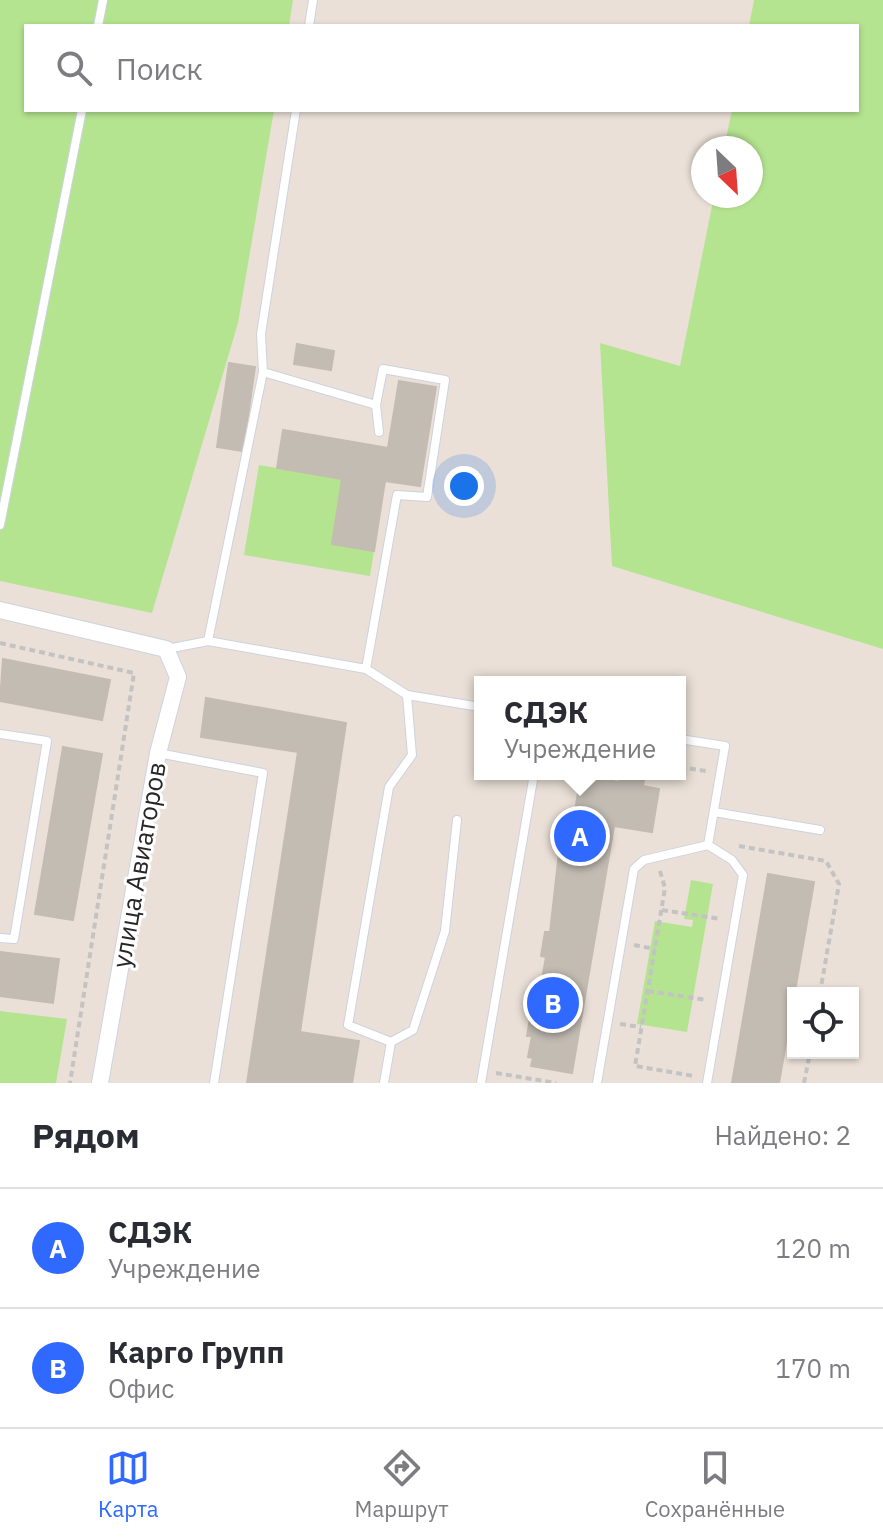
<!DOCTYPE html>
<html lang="ru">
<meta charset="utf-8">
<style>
:root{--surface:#fff;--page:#f2f2f3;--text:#2b2b33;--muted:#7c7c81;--line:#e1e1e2;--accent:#2f69ff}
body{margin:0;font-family:"IBM Plex Sans",sans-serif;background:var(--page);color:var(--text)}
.controls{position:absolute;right:24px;bottom:24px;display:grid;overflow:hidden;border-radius:0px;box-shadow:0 2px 6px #0004}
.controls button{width:72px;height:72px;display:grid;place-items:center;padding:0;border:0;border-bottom:2px solid var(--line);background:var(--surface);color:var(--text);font:40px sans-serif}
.compass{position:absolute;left:691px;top:136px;width:72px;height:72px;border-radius:50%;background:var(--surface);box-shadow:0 2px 6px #0004;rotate:155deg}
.you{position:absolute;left:464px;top:486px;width:28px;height:28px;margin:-20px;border:6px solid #fff;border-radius:50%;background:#1a73e8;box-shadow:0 0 0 12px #1a73e833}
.badge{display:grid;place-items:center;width:52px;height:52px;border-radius:50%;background:var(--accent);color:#fff;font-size:26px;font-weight:700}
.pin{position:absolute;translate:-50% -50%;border:4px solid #fff;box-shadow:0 2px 8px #0006}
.popup{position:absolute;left:474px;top:676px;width:212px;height:104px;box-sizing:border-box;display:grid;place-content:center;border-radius:0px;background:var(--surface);filter:drop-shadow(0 2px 6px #0005);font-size:26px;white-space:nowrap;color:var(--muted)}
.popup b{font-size:30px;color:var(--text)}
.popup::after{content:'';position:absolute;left:50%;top:100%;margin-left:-16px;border:16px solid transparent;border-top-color:var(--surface)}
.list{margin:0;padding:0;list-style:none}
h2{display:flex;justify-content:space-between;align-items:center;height:104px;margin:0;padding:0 32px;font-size:34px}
h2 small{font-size:26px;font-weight:400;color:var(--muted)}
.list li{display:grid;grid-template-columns:52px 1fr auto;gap:24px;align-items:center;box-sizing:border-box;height:120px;padding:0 32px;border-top:2px solid var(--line)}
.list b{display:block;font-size:30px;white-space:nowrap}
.list p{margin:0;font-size:26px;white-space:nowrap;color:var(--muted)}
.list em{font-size:26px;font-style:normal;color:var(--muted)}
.icon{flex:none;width:44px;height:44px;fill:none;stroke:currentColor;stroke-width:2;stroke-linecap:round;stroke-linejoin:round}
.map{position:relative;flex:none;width:883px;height:1083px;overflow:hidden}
.search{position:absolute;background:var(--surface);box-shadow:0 2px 6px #0004;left:24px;right:24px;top:24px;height:88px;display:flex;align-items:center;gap:20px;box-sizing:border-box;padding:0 28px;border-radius:0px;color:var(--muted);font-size:30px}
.sheet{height:344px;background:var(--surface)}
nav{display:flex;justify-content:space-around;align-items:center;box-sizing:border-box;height:112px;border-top:2px solid var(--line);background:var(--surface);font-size:22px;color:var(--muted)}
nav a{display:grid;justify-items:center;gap:4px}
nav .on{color:var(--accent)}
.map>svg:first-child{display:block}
.green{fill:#b4e490}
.building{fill:#c2bcb3;stroke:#c5bcb1;stroke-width:2}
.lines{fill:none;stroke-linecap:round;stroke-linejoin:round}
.service-casing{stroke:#ccd2e1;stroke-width:10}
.minor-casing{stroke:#ccd2e1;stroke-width:18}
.path{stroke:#c3c3c3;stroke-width:4;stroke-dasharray:6 4;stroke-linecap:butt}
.service{stroke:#fff;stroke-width:8}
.minor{stroke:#fff;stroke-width:16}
.labels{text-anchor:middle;stroke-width:6;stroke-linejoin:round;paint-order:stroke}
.street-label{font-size:26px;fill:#272727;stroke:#fff}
</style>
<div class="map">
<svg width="883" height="1083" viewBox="0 0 883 1083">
<rect width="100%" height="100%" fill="#eae0d7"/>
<g class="green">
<polygon points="0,0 293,0 289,26 26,26 26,110 274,110 238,323 152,613 0,581"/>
<polygon points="754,0 883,0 883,649 612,566 600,343 680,366 714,196 751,196 751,148 724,148 732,110 857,110 857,26 749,26"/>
<polygon points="259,465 342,479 332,544 374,551 370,576 244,555"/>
<polygon points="691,880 713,884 687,1032 637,1024 655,921 692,927 693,920 684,919"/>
<polygon points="0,1011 67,1019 56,1083 0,1083"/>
</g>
<g class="building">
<polygon points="297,344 334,351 331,370 294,364"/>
<polygon points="229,363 255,367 243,451 217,447"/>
<polygon points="399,381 436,387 420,486 385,481 374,551 332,544 342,479 277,468 283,430 388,448"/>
<polygon points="3,659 110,680 102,720 0,701"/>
<polygon points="206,698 346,723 300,1032 359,1041 352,1083 247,1083 298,752 201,737"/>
<polygon points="63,747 102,754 73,920 35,914"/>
<polygon points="581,776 619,782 620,776 644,780 643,786 659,789 652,832 614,826 572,1073 531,1066 533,1058 528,1057 532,1036 527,1036 531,1012 536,1013 538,1001 546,957 541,956 545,932 550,932 560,844 565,845 568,826 572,827"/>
<polygon points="768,874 814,882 779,1083 732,1083"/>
<polygon points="0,952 59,959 53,1003 0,996"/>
</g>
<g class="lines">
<g class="service-casing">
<g id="service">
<polyline points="98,26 103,0"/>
<polyline points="309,26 313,0"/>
<polyline points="263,372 261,334 296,110"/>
<polyline points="0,525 82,110"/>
<polyline points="208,641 263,372 376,405"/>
<polyline points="167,649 208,641 366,669 407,695 412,755 389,787 348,1025 391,1042 413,1030 445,931 457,820"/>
<polyline points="366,669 397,495 427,497 445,380 383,369 376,405 379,432"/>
<polyline points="407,695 480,707"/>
<polyline points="0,734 47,741 14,939 0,938"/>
<polyline points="680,739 725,746 708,845 732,860 743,875 707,1083"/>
<polyline points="158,753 263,773 214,1083"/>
<polyline points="714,812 820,830"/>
<polyline points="384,1083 391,1042"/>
<polyline points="481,1083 534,774"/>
<polyline points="597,1083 634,869 644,860 708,845"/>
</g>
</g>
<g class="minor-casing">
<polyline id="minor" points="0,610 166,649 178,677 158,753 100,1083"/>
</g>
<g class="path">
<polyline points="0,643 134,673 70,1083"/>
<polyline points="680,767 706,771"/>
<polyline points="739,846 826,861 839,884 820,993"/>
<polyline points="660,871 665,888 635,1066 694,1076"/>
<polyline points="662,910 721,919"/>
<polyline points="634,945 655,949"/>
<polyline points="648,991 707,1000"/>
<polyline points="620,1024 641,1027"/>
<polyline points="496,1073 556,1083"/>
<polyline points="804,1083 810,1053"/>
</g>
<use href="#service" class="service"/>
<use href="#minor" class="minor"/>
</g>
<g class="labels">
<g class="street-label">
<text transform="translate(139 865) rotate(-80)" y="9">улица Авиаторов</text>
</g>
</g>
</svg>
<div class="controls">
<button><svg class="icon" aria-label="locate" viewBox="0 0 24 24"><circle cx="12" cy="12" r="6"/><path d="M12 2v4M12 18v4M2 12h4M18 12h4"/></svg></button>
</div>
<svg class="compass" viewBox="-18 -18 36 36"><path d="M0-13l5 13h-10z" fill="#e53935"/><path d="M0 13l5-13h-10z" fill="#7c7c81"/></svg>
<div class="you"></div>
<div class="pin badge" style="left:580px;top:836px">A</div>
<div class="popup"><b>СДЭК</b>Учреждение</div>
<div class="pin badge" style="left:553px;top:1003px">B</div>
<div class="search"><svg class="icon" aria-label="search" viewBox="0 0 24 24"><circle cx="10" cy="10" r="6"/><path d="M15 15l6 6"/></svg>Поиск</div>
</div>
<section class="sheet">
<h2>Рядом<small>Найдено: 2</small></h2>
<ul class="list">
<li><span class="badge">A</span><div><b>СДЭК</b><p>Учреждение</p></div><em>120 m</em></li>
<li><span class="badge">B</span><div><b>Карго Групп</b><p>Офис</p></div><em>170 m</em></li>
</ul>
</section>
<nav>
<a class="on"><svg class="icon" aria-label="map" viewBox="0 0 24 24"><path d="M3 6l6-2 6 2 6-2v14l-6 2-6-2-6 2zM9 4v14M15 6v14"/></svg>Карта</a>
<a><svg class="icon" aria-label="directions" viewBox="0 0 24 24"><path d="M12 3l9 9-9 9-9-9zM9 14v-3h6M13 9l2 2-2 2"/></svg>Маршрут</a>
<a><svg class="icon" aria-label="saved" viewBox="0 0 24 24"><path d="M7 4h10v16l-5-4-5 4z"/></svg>Сохранённые</a>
</nav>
